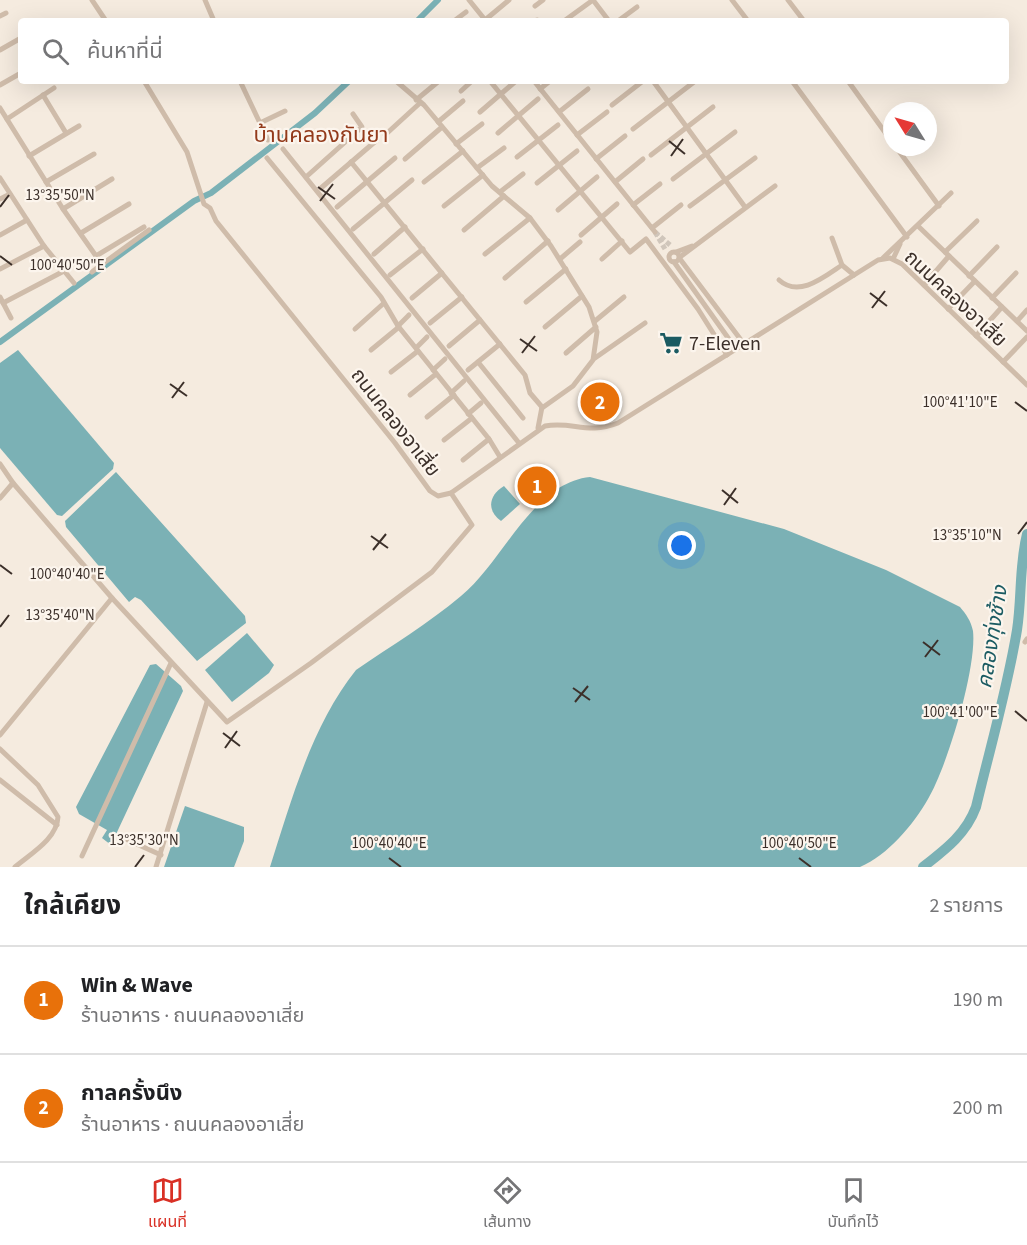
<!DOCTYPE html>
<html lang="th">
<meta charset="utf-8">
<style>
:root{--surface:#fff;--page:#f6f6f6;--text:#202124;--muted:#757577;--line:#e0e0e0;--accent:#d93025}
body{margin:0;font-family:"Source Sans 3","Noto Sans Thai",sans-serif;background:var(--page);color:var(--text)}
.compass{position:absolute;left:883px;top:102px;width:54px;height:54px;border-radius:50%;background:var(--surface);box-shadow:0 6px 24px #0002;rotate:307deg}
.you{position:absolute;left:682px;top:546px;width:21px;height:21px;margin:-15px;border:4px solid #fff;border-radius:50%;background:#1a73e8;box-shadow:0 0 0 9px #1a73e833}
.badge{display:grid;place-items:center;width:39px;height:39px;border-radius:50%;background:var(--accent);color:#fff;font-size:20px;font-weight:700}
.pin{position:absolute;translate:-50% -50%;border:3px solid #fff;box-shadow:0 2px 6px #0006}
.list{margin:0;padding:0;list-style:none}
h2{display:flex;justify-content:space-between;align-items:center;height:78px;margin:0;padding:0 24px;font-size:26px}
h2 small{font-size:20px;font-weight:400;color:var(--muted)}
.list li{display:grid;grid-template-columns:39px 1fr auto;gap:18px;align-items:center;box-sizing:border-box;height:108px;padding:0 24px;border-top:2px solid var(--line)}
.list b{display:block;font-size:22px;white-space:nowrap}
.list p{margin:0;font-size:20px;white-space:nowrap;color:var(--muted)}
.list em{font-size:20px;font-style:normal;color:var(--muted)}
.icon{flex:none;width:33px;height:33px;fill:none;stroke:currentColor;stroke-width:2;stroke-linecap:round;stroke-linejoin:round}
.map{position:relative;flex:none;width:1027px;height:867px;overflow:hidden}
.search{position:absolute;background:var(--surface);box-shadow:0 6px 24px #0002;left:18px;right:18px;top:18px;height:66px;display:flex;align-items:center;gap:15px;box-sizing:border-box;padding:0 21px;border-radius:6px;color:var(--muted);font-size:22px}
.sheet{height:294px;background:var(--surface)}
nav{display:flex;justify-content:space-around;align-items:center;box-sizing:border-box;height:84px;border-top:2px solid var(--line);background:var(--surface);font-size:16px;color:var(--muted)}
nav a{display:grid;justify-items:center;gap:3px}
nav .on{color:var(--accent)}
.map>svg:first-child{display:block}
.water{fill:#7bb1b5}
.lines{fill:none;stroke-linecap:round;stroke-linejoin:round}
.canal{stroke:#7bb1b5;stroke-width:6}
.river{stroke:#7bb1b5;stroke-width:10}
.minor-tunnel{stroke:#d0c6bb;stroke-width:5;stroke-dasharray:5 2.5;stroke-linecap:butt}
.minor{stroke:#cfbcaa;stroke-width:5}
.ticks{fill:none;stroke:#3c302a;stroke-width:2}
.labels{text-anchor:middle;stroke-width:4.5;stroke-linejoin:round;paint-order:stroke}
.street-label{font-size:20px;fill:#3c302a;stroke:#fcf5ed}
.poi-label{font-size:20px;fill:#3c302a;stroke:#fcf5ed;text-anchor:start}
.water-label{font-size:21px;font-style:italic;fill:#1b5b62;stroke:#fcf5ed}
.quarter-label{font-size:22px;fill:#933a1b;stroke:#fcf5ed}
.ticks-label{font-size:15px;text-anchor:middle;fill:#3c302a;stroke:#fcf5ed;stroke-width:4.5;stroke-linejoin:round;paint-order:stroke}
</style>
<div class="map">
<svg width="1027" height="867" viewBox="0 0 1027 867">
<rect width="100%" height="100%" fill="#f5ebdf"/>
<g class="water">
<polygon points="18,350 114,463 113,469 62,516 57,515 0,448 0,363"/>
<polygon points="116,472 245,616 246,623 197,661 141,600 135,597 129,602 66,527 65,521"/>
<path d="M590,477L784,529L886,570L960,607C966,614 971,621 973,631C977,668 947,767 928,799C913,825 888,855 860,867H270C291,801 312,725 356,670C391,646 429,623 461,596C503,562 532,483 590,477Z"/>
<path d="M504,486L520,504L501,521C486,510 489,495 504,486Z"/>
<polygon points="247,633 274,665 269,673 232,702 205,670"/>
<polygon points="156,664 181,686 183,691 111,845 102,838 107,830 79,814 76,807 150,665"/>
<polygon points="185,806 244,827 244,841 234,867 164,867"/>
</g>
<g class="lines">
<g class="canal">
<polyline points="417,21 438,0"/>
<polyline points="0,342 194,201 211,193 315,113 349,81"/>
</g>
<path class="river" d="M923,867C946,849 966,834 976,807C990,748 1007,690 1017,630C1022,598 1019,566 1027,534"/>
<g class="minor-tunnel">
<polyline points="655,232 665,249"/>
<polyline points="655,232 670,245"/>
</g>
<g class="minor">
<polyline points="92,0 106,21"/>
<polyline points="205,0 214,21"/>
<polyline points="469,0 486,21"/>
<polyline points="593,0 609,21"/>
<polyline points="732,0 748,21"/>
<polyline points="788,0 804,21"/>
<polyline points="535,6 543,0"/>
<polyline points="0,16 6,13"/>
<polyline points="485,20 509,0"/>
<polyline points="454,21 466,12"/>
<polyline points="535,21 537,20"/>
<polyline points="564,21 593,0"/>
<polyline points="618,21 637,7"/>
<polyline points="0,50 21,38"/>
<path d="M144,81L187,152L204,204L210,208L216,221L395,443L430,491L438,496L451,493L545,426C573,421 587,435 618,423L878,260L890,258L902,264L1027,385"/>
<polyline points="240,81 268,140"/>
<polyline points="396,81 424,105 492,186 530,218 551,246 589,307 597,332 593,360 573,386 542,408"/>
<polyline points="490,81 630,252 646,239 698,309 727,355"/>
<polyline points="534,81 655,232"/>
<polyline points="653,81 745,207"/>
<polyline points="792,81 907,237"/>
<polyline points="848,81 892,142"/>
<polyline points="0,85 21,73"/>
<polyline points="540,89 550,81"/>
<polyline points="461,91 472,81"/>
<polyline points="43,95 66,133"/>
<polyline points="416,100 439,81"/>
<polyline points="612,105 643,81"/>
<polyline points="0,108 63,209 96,256 144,227"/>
<polyline points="480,112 516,81"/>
<polyline points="559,112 588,89"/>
<polyline points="7,119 54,88"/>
<polyline points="438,122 463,101"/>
<polyline points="260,123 285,111"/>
<polyline points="633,129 694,82"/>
<polyline points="498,133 538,99"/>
<polyline points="385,135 420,103"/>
<polyline points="577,135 607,112"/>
<polyline points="456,144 482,124"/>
<polyline points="896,147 939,206"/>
<polyline points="283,149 519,443"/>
<polyline points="651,155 713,107"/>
<polyline points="29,156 79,126"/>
<polyline points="517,157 558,125"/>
<polyline points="267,158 381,297 398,326 489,439 500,457"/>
<polyline points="405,159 442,127"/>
<polyline points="596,159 625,136"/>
<polyline points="351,162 525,375 530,393 542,407 538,428"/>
<polyline points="477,168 504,148"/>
<polyline points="306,177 362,127 353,114"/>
<polyline points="0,178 44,246 74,283"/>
<polyline points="673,179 735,132"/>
<polyline points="46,182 94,154"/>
<polyline points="424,182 463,151"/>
<polyline points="615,182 643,159"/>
<polyline points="537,183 577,151"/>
<polyline points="321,188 377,140"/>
<polyline points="500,192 523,174"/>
<polyline points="0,199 10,194"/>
<polyline points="633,205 660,184"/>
<polyline points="444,206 483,175"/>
<polyline points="690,206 755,158"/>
<polyline points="337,207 395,158"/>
<polyline points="63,209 112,179"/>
<polyline points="558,210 597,177"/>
<polyline points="918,226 1027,331"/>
<polyline points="652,228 681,205"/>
<polyline points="353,229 412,180"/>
<polyline points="464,230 504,196"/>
<polyline points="81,233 129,204"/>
<polyline points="0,235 27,220"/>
<polyline points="581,235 617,204"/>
<polyline points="832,238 842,265"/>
<circle cx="674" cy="257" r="5"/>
<polyline points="676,252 692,246"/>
<polyline points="945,252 977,221"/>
<polyline points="374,254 405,227"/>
<polyline points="485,254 530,218"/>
<polyline points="680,257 775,186"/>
<polyline points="883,258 951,193"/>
<polyline points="560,259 580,242"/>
<polyline points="602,259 622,241"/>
<polyline points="680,259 744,344"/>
<polyline points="893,259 900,244"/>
<polyline points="674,262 736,349"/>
<polyline points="101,265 149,230"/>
<polyline points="0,269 44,246"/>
<polyline points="92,272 101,265 96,256"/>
<polyline points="390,275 423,249"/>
<polyline points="969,276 997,247"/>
<polyline points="505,278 548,241"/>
<path d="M779,280C799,298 824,277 842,265L854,275"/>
<polyline points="924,285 949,256"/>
<polyline points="0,297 11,318"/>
<polyline points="412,298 442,273"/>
<polyline points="992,298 1016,273"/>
<polyline points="526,302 566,269"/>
<polyline points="3,303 64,271"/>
<polyline points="948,309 975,281"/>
<polyline points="595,321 624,297"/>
<polyline points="1017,321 1027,310"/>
<polyline points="430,323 462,297"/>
<polyline points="398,326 409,315"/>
<polyline points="545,327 582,296"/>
<polyline points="355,329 384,303"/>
<polyline points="976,336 1002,307"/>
<polyline points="449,346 480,320"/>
<polyline points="416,348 427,337"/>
<polyline points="371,350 399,327"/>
<polyline points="566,353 596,327"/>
<polyline points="595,358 645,323"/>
<polyline points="478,362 523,418"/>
<polyline points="1003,362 1027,337"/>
<polyline points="433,370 445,359"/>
<polyline points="468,370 500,344"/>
<polyline points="391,372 418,351"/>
<polyline points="451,393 464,381"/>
<polyline points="410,395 436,374"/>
<polyline points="468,414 481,403"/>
<polyline points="427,417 454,395"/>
<polyline points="444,440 472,418"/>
<polyline points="463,460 489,439"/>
<polyline points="0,464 13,483 112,598 227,722 311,663 432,572 472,525 451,493"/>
<polyline points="0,498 13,483"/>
<polyline points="1025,642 1027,639"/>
<polyline points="0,735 112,598"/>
<path d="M0,749L38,785L58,817C57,839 30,854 15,867"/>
<polyline points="0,780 57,825"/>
<polyline points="119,836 161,855"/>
<polyline points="82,856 171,663"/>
<polyline points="156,867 207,702"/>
</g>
</g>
<path class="ticks" d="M669,141L685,154M671,156L683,139M318,187L335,199M320,201L333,184M0,207L9,195M0,256L12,265M870,293L887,306M872,308L885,291M520,339L537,351M522,353L535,336M170,384L187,396M172,398L184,382M1015,402L1027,411M722,490L738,503M724,505L736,488M1018,534L1027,522M371,536L388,548M373,550L386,534M0,565L12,574M0,627L9,615M923,642L940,655M925,657L938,640M573,688L590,700M575,702L588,686M1015,711L1027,721M223,733L240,746M225,748L237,731M389,858L401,867M799,858L811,867M135,867L144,855"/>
<defs>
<g id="supermarket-bare" transform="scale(1.8)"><path d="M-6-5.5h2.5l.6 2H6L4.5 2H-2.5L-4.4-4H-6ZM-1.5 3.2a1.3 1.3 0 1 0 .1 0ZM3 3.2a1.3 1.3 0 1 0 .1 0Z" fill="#1b5b62" stroke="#fcf5ed" stroke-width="2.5" paint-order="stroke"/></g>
</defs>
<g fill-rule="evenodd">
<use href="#supermarket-bare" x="671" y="343"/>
</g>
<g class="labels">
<g class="street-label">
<text transform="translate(956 298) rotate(43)" y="7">ถนนคลองอาเสี่ย</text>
<text transform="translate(396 422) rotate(52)" y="7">ถนนคลองอาเสี่ย</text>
</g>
<g class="poi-label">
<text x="689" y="350">7-Eleven</text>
</g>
<g class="water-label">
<text transform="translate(992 637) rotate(-81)" y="7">คลองทุ่งช้าง</text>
</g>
<g class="quarter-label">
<text x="321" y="142">บ้านคลองกันยา</text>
</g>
</g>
<g class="ticks-label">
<text x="60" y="200">13°35'50"N</text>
<text x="67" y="270">100°40'50"E</text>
<text x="960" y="407">100°41'10"E</text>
<text x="967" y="540">13°35'10"N</text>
<text x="67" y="579">100°40'40"E</text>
<text x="60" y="620">13°35'40"N</text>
<text x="960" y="717">100°41'00"E</text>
<text x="144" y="845">13°35'30"N</text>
<text x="389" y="848">100°40'40"E</text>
<text x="799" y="848">100°40'50"E</text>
</g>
</svg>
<svg class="compass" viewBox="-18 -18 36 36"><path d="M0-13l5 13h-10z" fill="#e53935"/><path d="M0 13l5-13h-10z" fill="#757577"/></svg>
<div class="you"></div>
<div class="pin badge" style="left:537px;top:486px;background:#e8710a">1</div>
<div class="pin badge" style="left:600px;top:402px;background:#e8710a">2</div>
<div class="search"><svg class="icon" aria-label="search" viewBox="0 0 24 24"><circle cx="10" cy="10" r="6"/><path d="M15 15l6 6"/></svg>ค้นหาที่นี่</div>
</div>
<section class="sheet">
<h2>ใกล้เคียง<small>2 รายการ</small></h2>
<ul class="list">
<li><span class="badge" style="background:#e8710a">1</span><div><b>Win &amp; Wave</b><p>ร้านอาหาร · ถนนคลองอาเสี่ย</p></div><em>190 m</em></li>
<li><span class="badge" style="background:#e8710a">2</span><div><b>กาลครั้งนึง</b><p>ร้านอาหาร · ถนนคลองอาเสี่ย</p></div><em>200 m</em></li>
</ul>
</section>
<nav>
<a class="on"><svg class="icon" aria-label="map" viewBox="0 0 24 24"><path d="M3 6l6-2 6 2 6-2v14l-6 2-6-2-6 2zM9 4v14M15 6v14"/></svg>แผนที่</a>
<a><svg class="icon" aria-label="directions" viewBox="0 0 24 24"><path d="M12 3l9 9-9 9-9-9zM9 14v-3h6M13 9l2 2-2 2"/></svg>เส้นทาง</a>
<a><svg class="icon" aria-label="saved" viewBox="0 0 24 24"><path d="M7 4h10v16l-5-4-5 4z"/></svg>บันทึกไว้</a>
</nav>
